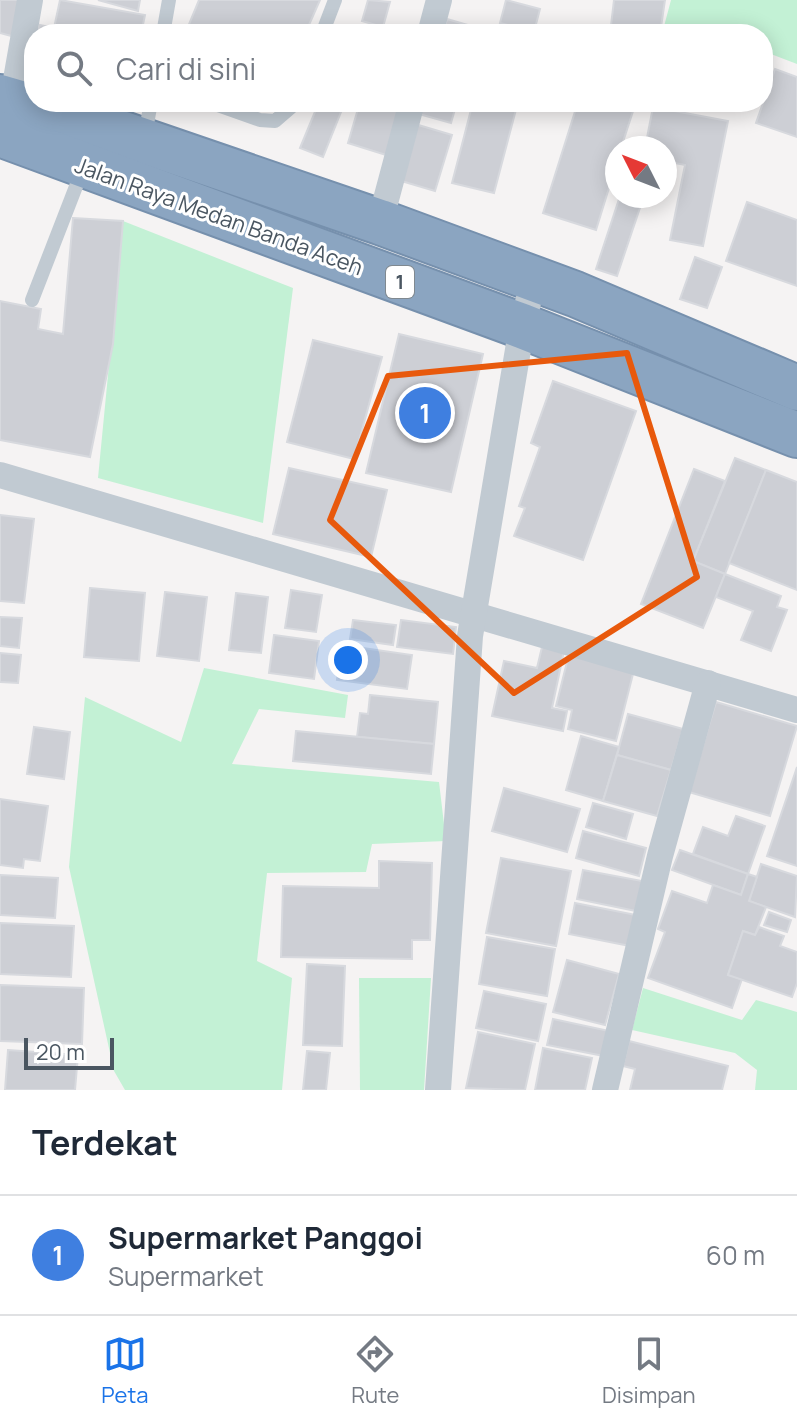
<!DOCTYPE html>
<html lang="id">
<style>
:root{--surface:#fff;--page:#f2f2f3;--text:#1f2937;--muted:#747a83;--line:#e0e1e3;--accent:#1a73e8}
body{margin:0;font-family:Manrope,sans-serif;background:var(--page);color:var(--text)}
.compass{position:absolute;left:605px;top:136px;width:72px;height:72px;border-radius:50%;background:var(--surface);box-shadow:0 4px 20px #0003;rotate:312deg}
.scale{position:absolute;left:24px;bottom:20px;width:90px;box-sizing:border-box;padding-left:8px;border:4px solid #4a5661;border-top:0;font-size:22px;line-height:28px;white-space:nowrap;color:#4a5661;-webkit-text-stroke:6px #fff;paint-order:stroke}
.you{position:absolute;left:348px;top:660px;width:28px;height:28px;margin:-20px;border:6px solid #fff;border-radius:50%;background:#1a73e8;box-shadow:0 0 0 12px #1a73e833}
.badge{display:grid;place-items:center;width:52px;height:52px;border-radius:50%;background:var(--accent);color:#fff;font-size:26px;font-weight:700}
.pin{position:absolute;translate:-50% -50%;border:4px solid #fff;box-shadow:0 2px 8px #0006}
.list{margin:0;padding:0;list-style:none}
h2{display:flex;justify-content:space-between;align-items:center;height:104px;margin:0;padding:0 32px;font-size:34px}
h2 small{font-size:26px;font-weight:400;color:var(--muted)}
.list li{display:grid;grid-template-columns:52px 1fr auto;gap:24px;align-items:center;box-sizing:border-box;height:120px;padding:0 32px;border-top:2px solid var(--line)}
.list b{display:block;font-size:30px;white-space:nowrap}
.list p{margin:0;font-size:26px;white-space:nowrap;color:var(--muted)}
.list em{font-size:26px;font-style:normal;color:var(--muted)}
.icon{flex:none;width:44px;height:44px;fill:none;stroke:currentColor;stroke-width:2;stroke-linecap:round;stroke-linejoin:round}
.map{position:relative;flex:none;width:797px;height:1090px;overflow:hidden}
.search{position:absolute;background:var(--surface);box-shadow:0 4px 20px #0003;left:24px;right:24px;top:24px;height:88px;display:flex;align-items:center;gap:20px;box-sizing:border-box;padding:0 28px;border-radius:32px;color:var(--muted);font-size:30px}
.sheet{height:224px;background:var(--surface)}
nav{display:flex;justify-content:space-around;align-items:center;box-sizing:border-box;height:112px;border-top:2px solid var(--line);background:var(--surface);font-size:22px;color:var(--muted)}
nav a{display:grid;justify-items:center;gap:4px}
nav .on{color:var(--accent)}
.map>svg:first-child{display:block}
.green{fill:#c3f1d5}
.building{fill:#cdcfd5;stroke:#d7d9de;stroke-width:2}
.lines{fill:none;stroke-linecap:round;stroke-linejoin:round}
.highway-casing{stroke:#7690ad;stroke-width:48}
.lane{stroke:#c1cad2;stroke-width:14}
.street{stroke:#c1cad2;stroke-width:26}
.highway{stroke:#8ba5c1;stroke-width:44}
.marked{fill:none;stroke:#e8590c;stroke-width:6;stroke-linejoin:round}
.labels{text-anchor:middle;stroke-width:6;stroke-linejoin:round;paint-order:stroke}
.shield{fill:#fff;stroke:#808990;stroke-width:2}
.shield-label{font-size:20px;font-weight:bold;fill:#4a5661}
.street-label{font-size:22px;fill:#4a5661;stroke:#fff}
</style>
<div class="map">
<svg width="797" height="1090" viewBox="0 0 797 1090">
<rect width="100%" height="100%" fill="#f5f3f3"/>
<g class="green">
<polygon points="671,0 797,0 797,64 763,51 763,34 662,34"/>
<polygon points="123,221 293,288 263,523 98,478"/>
<polygon points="204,668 348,695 345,718 259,709 232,764 439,782 446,841 372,844 366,872 267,873 257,961 292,978 282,1090 125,1090 114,1071 69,867 85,697 181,742"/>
<polygon points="359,978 431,978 424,1090 360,1090"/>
<polygon points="643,988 742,1020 756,1000 797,1012 797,1090 755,1090 757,1070 735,1053 632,1030"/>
</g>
<g class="building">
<polygon points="0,0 24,0 15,37 0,33"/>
<polygon points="60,0 145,15 141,34 84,34 54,28"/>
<polygon points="98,0 140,0 138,11"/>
<polygon points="199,0 320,0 305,34 185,34"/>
<polygon points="368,0 390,2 383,27 362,21"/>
<polygon points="506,0 540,9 534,32 500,23"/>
<polygon points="614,0 665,0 660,34 610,34"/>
<polygon points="447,19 485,30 484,34 443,34"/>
<polygon points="40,25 54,28 84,34 38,34"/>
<polygon points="775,69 797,77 797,137 756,123"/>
<polygon points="319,102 345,102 323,157 300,148"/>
<polygon points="360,102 401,102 386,155 348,143"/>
<polygon points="423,102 457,102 451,123 419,114"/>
<polygon points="473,102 518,102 494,193 452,183"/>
<polygon points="578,102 636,102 621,148 617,148 617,162 596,230 543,213"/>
<polygon points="653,107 728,121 703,246 670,240 685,165 665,161 665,148 645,148"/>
<polygon points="415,124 452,135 435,191 398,180"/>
<polygon points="620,196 644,196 617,276 596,269"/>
<polygon points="747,202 797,220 797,286 726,261"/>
<polygon points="73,218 123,221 113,344 90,457 0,440 0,301 41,309 38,329 63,334"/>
<polygon points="695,257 722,267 707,308 680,299"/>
<polygon points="399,334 483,354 451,492 366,473"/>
<polygon points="313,340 382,357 354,459 287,442"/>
<polygon points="553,381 636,411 583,560 514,536 525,508 519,506 540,447 531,443"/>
<polygon points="735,458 766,470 725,574 693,561"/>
<polygon points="289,468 387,490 371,557 273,534"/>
<polygon points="694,469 725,481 693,561 725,574 703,628 641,604"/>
<polygon points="766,470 797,482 797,590 729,563"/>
<polygon points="0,515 34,519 24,603 0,601"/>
<polygon points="725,574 781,596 777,607 787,610 771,651 741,640 753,611 716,597"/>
<polygon points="90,588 145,593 139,661 84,657"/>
<polygon points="291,590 322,595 316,632 285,628"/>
<polygon points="165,592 207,597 199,661 157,656"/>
<polygon points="236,593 268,597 261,653 229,650"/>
<polygon points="0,617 22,618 19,648 0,646"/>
<polygon points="353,620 396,625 393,645 350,639"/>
<polygon points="401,620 456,627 453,654 397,647"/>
<polygon points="274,635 319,641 314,679 269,673"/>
<polygon points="342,645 412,655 407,689 337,680"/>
<polygon points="542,647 564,651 552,708 567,711 563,731 492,716 504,661 537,668"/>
<polygon points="0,653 21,655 18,683 0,682"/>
<polygon points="569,654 634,670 616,741 568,729 572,710 556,706"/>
<polygon points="370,695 438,702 434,744 357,737 360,713 368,714"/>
<polygon points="716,702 797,726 770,816 689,792"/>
<polygon points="628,714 683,729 671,770 617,755"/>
<polygon points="34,727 70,732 64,779 27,774"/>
<polygon points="296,731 434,744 431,774 293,761"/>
<polygon points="581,736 619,747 603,801 566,790"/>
<polygon points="617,755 671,770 657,816 603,801"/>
<polygon points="797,767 797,866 767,856"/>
<polygon points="504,788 580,809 567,852 492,831"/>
<polygon points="0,799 48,806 40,861 24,859 23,868 0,865"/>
<polygon points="593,803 633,814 626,839 586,827"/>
<polygon points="736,816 765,826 748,874 693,854 703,827 728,836"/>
<polygon points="583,831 646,848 639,876 576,858"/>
<polygon points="680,850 748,874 741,895 672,870"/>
<polygon points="501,858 571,871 556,946 486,933"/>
<polygon points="379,861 432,863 430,940 412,940 412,959 281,957 283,886 379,888"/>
<polygon points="761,864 797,876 795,917 749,901"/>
<polygon points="583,870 642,881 636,911 577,899"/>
<polygon points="748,874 757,877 749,901 766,907 755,935 743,931 728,975 742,979 732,1008 648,978 665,932 658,929 672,891 707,903 713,885 741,895"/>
<polygon points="0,875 58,878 55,918 0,915"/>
<polygon points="575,903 636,915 630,946 569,934"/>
<polygon points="769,912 791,920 787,932 764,925"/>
<polygon points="0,923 74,926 71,977 0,974"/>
<polygon points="759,927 784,936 780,946 797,952 797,983 792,997 728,975 743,931 755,935"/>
<polygon points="487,937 555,949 547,996 479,984"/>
<polygon points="567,960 619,974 605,1025 553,1012"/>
<polygon points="307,964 345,966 342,1046 303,1045"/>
<polygon points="0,985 84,988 82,1044 0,1041"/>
<polygon points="484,991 546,1004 538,1041 476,1028"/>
<polygon points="553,1019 609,1031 604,1056 547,1045"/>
<polygon points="478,1032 535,1044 525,1090 466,1088"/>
<polygon points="629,1041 728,1066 722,1090 630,1090 635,1069 623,1066"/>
<polygon points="543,1048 592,1058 585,1090 535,1090"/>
<polygon points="8,1050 78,1055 75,1090 5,1090"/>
<polygon points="307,1051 330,1053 326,1090 303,1090"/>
</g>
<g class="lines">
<g class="highway-casing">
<g id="highway">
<polyline points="0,97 103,127 380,222 575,294 797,388"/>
<polyline points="0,134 522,326 797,435"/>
</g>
</g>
<g class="lane">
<polyline points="163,34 169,0"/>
<polyline points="322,34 335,0"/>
<polyline points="209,102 260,120 275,121 297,102"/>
<polyline points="145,135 151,102"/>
<polyline points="32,300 82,171"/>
</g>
<g class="street">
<polyline points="430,34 439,0"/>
<polyline points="12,102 30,0"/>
<polyline points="380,222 412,102"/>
<polyline points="0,475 797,710"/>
<polyline points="438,1090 470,636 522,326 534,279"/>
<polyline points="605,1090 660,856 708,683"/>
</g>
<use href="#highway" class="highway"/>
</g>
<path class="marked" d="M627,353L697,577L514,693L330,520L388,376Z"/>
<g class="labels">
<rect class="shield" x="386" y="266" width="28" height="32" rx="6"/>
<g class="shield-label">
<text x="400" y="289">1</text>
</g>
<g class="street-label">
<text transform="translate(219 216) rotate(20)" y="8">Jalan Raya Medan Banda Aceh</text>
</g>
</g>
</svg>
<svg class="compass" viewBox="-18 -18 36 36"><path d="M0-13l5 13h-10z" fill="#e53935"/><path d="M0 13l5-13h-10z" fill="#747a83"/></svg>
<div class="scale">20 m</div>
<div class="you"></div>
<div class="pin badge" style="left:425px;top:413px;background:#3f7fe0">1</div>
<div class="search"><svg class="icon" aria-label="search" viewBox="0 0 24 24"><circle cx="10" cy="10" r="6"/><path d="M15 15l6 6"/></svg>Cari di sini</div>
</div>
<section class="sheet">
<h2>Terdekat<small></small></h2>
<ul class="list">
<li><span class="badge" style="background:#3f7fe0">1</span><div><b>Supermarket Panggoi</b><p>Supermarket</p></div><em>60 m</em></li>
</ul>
</section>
<nav>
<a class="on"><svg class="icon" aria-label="map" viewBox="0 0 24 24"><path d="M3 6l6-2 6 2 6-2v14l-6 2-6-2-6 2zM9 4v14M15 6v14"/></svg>Peta</a>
<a><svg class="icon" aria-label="directions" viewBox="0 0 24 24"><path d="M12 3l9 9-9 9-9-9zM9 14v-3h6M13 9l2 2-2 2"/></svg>Rute</a>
<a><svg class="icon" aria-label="saved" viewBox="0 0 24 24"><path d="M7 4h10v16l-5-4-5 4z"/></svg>Disimpan</a>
</nav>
